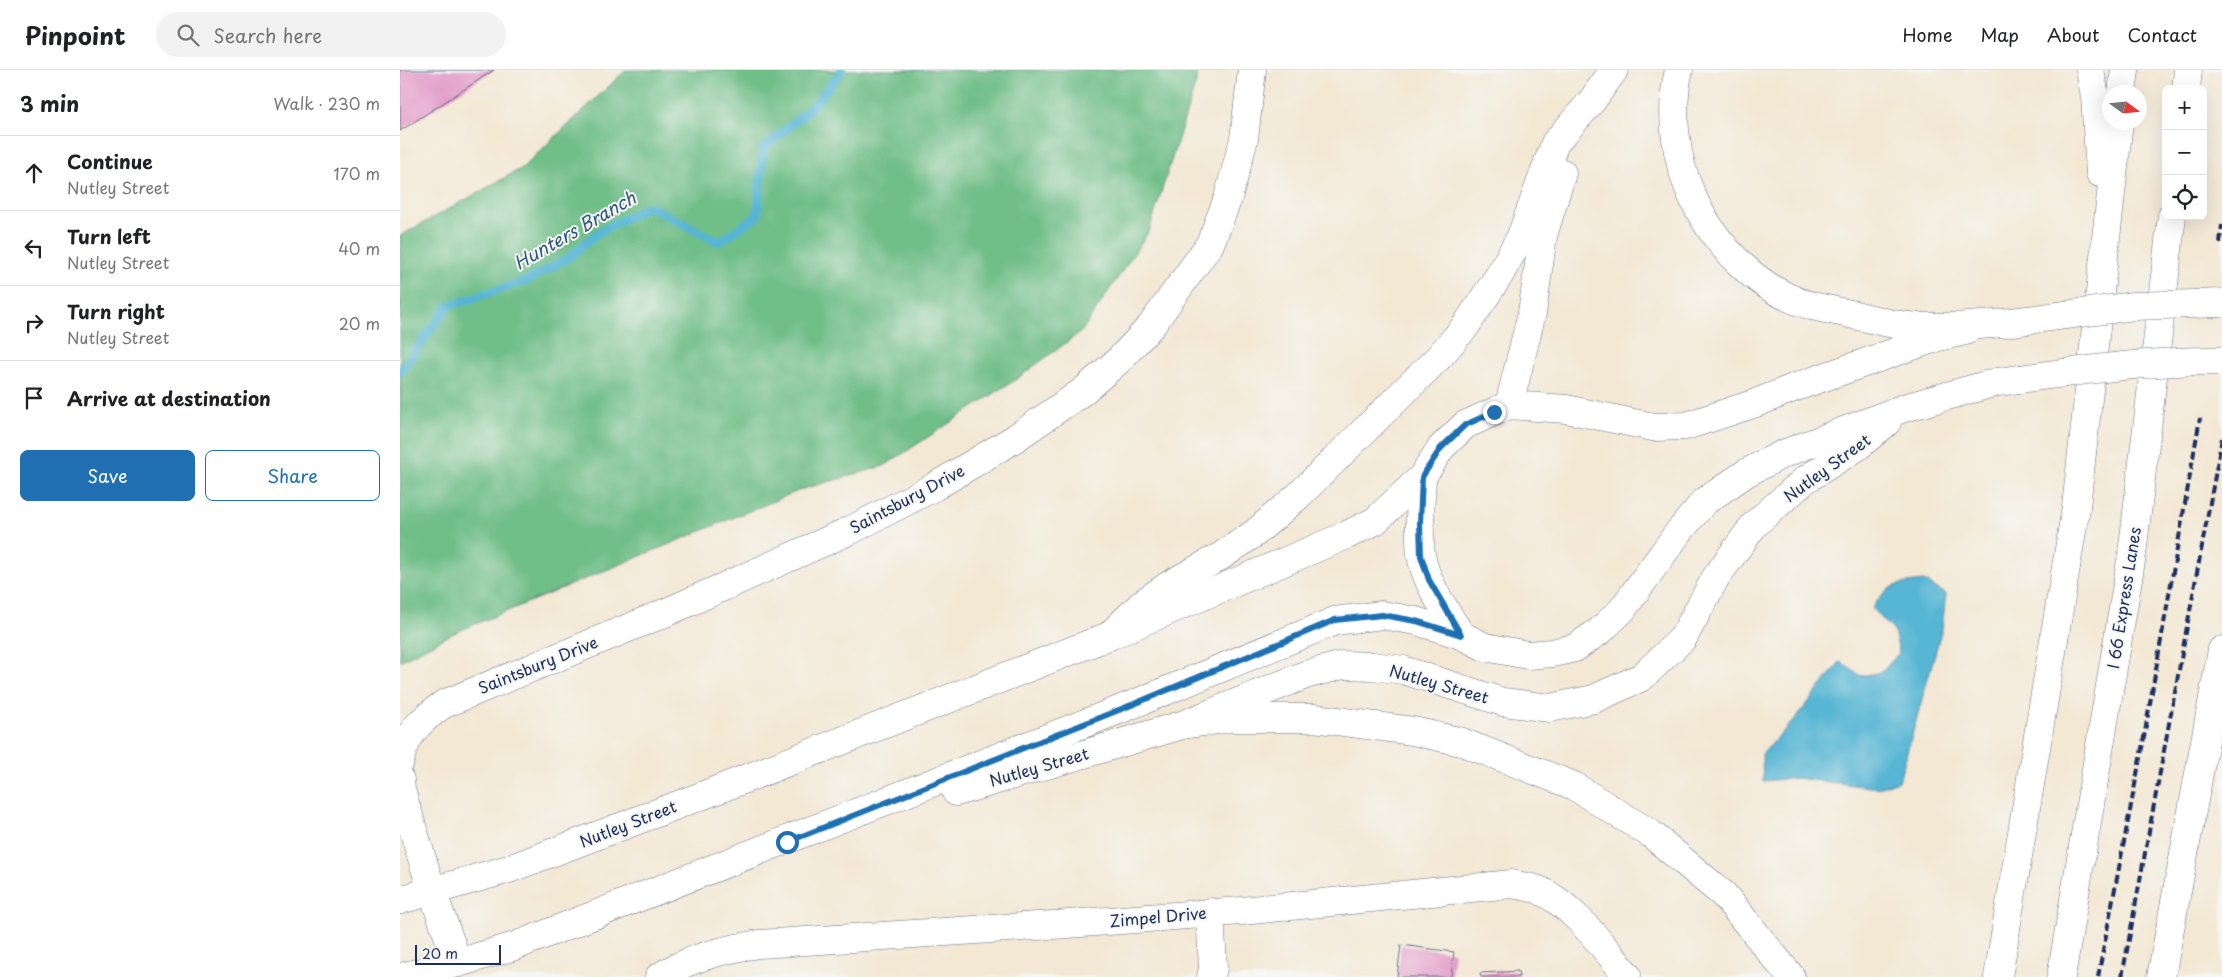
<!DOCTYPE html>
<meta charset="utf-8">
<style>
:root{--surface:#fff;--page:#f2f2f2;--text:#202124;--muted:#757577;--line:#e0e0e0;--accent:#1f6fb2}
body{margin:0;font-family:"Playpen Sans",sans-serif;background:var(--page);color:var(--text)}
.controls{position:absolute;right:15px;top:15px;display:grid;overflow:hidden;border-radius:8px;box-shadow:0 5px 20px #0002}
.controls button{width:45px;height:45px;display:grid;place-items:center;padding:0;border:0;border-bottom:1px solid var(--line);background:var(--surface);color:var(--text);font:25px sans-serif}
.compass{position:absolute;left:1702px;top:15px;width:45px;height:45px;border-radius:50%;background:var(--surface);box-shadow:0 5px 20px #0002;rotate:105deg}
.scale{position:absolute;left:15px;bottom:12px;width:86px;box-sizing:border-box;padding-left:5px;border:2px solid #1b2f5e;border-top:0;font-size:14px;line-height:18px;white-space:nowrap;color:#1b2f5e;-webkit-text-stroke:4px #f6f6f2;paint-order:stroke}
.stop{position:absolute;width:15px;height:15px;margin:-11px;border:4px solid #1f6fb2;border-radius:50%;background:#fff}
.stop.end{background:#1f6fb2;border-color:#fff;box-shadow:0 1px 5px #0008}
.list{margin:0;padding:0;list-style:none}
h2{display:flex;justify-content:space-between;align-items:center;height:65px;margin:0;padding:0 20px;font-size:21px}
h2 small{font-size:16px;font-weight:400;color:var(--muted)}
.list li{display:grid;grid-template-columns:32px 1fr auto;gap:15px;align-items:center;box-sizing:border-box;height:75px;padding:0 20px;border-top:1px solid var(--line)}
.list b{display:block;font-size:19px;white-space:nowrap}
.list p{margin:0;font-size:16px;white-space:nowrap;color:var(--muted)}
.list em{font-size:16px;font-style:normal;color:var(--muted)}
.actions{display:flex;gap:10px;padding:15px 20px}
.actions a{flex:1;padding:11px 0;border:1px solid var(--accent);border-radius:8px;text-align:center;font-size:18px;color:var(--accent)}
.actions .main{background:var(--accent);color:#fff}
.icon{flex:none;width:28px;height:28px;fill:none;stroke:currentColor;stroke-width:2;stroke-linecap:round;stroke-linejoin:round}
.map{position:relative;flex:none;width:1822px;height:907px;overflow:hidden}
header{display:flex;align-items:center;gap:30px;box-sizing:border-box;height:70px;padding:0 25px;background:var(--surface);border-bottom:1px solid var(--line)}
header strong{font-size:24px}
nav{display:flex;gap:28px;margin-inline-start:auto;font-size:18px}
.search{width:350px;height:45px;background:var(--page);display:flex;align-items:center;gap:12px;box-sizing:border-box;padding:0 18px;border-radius:28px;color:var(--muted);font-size:19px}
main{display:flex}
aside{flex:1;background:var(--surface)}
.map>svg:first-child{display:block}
.forest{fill:#70be88;stroke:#467673}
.water{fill:#56b6d4;stroke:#387299}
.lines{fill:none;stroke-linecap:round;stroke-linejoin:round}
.stream{stroke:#56b6d4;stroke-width:9}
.building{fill:#e297c7}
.minor-casing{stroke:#677087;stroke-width:29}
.tertiary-casing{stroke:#677087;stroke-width:29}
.primary-casing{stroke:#677087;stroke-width:29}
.motorway-casing{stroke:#677087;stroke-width:29}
.minor{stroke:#fff;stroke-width:28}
.tertiary{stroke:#fff;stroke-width:28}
.primary{stroke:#fff;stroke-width:28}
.motorway{stroke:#fff;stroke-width:28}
.rail{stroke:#1b2f5e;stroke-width:4;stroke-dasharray:8 4;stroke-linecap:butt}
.primary-bridge-casing{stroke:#677087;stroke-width:29;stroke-linecap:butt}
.primary-bridge{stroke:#fff;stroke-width:28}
.route{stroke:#1f6fb2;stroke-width:6}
.labels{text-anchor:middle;stroke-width:4;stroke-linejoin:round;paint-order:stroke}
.street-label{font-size:16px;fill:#1b2f5e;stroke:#f6f6f2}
.water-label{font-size:18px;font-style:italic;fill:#2d5881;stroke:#f6f6f2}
</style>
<header>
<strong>Pinpoint</strong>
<div class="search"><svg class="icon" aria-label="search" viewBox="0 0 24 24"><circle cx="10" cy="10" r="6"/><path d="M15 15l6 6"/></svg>Search here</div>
<nav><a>Home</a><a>Map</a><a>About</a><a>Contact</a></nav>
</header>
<main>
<aside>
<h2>3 min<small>Walk · 230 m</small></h2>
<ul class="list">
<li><svg class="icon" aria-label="ahead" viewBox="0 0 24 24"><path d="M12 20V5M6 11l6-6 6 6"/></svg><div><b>Continue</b><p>Nutley Street</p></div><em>170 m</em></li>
<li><svg class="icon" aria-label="left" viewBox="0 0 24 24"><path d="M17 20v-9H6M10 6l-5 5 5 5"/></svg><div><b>Turn left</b><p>Nutley Street</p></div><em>40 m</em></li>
<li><svg class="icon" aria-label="right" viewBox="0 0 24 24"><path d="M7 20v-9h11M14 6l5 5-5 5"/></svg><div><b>Turn right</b><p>Nutley Street</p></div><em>20 m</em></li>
<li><svg class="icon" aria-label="arrive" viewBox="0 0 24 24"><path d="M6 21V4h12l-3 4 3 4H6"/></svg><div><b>Arrive at destination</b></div></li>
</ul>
<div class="actions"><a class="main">Save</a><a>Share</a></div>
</aside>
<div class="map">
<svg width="1822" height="907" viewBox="0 0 1822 907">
<rect width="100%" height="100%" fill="#f6f6f2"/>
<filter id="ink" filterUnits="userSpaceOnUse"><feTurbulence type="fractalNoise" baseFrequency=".02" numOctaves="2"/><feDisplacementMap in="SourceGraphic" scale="10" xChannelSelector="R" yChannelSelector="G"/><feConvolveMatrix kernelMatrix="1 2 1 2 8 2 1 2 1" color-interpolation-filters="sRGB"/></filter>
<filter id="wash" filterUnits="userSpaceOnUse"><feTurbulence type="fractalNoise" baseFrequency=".0096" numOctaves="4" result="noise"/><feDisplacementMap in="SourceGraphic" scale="20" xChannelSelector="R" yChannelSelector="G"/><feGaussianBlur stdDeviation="1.12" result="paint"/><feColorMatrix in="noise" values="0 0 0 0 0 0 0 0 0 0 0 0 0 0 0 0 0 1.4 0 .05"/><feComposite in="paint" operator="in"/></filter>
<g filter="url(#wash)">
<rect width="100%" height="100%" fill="#f3e8d4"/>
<polygon class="forest" points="226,0 798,0 797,9 749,161 682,261 618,308 484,396 403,419 54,563 0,591 0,166 122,98"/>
<path class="water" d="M1524,511L1546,524L1542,559L1499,711L1478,718L1396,708L1363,711L1362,684L1396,648L1440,592L1461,606L1482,602L1499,583L1494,561L1472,539C1487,514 1496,514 1524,511Z"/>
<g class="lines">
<polyline class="stream" points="0,302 48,236 126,211 168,188 199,162 249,136 319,172 357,146 363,79 415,34 442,0"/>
</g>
<g id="blocks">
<g class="building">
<polygon points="0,0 94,0 0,61"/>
<polygon points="1001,875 1054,882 1051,907 997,907"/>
<polygon points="1118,901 1119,907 1081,907 1080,903"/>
</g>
</g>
</g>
<g filter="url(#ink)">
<use href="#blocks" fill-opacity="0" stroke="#677087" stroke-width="1"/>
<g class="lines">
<g class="minor-casing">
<g id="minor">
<polyline points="810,842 813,898 811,907"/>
<path d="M259,907C289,888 324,879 359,874L668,854L841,841L1112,814C1120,816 1131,817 1139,820C1173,835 1203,877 1227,905L1225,907"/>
</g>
</g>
<g class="tertiary-casing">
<g id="tertiary">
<path d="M0,691C5,664 22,649 44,634L267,542L451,460L534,417L614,369L682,322L718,291L751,256L810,174L828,128L844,69L852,0"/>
<polyline points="0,710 1,720 32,821 58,893"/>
</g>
</g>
<g class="primary-casing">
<g id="primary">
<path d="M1022,407C1021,432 1018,459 1021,485C1026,514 1046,541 1061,565"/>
<polyline points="556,722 782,655 905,605 943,595 973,596 1003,600 1103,632 1150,638 1194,629 1242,607 1283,568 1316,507 1354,455 1405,410 1457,377 1487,352"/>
<polyline points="0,830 109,799 304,725 709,566 947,465 975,451 1022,407 1041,378 1065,355 1109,335 1166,339 1253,357 1286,356 1356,333 1393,318 1538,267 1565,261"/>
<polyline points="0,907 58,893 115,876 734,634 935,551 982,545 1016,551 1061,565 1085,577 1128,585 1152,583 1175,578 1201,560 1222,540 1278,463 1304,432 1346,403 1383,384 1504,338 1597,312"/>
</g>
</g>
<g class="motorway-casing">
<g id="motorway">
<path d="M1279,0C1269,41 1275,88 1292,126C1315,176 1358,221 1412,236C1425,239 1437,241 1450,244C1464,247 1479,251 1494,254C1530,260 1569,256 1604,253"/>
<polyline points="1690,0 1695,26 1700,103"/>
<polyline points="1786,19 1788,0"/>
<polyline points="1722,22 1725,0"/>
<polyline points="1109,335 1132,243 1143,166 1162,103"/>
<polyline points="709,566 743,533 769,515 821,486 855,463 898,426 1038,288 1065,257 1100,204 1121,166 1155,73 1191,32 1214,0"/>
<polyline points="782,655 833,648 914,648 1013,661 1062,672 1174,716 1251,764 1324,825 1391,907"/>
<polyline points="1598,907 1676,437 1719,52"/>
<polyline points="1661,907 1732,485 1772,146"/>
<polyline points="1761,907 1822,580"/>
</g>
</g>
<use href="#minor" class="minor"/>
<use href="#tertiary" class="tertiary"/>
<use href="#primary" class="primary"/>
<use href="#motorway" class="motorway"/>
<g class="rail">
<polyline points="1820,173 1822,155"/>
<polyline points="1698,907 1743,673 1800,348"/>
<polyline points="1722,907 1822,368"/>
</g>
<g class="primary-bridge-casing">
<g id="primary-bridge">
<polyline points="1604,253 1734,236 1822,233"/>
<path d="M1597,312C1672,302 1746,290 1822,291"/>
</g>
</g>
<use href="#primary-bridge" class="primary-bridge"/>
</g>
</g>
<g class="lines" filter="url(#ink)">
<polyline class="route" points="387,772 734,634 935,550 982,545 1016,551 1061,565 1029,510 1021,486 1020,453 1022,407 1041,378 1065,355 1094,342"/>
</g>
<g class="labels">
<g class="street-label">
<text transform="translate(1427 398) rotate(-36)" y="6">Nutley Street</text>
<text transform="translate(507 429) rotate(-28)" y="6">Saintsbury Drive</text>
<text transform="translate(1724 528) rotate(-81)" y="6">I 66 Express Lanes</text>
<text transform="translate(138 595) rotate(-22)" y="6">Saintsbury Drive</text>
<text transform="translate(1039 614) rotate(16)" y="6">Nutley Street</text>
<text transform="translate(639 697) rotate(-16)" y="6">Nutley Street</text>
<text transform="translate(228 754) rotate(-21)" y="6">Nutley Street</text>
<text transform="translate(758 847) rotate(-5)" y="6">Zimpel Drive</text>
</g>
<g class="water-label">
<text transform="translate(175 161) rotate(-30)" y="6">Hunters Branch</text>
</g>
</g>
</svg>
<div class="controls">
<button>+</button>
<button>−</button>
<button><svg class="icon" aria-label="locate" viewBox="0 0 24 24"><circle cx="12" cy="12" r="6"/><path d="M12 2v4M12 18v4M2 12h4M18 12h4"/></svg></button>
</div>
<svg class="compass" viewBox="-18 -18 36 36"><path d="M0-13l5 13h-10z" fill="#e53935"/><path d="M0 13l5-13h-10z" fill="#757577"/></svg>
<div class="scale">20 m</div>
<div class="stop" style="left:387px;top:772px"></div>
<div class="stop end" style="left:1094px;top:342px"></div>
</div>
</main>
